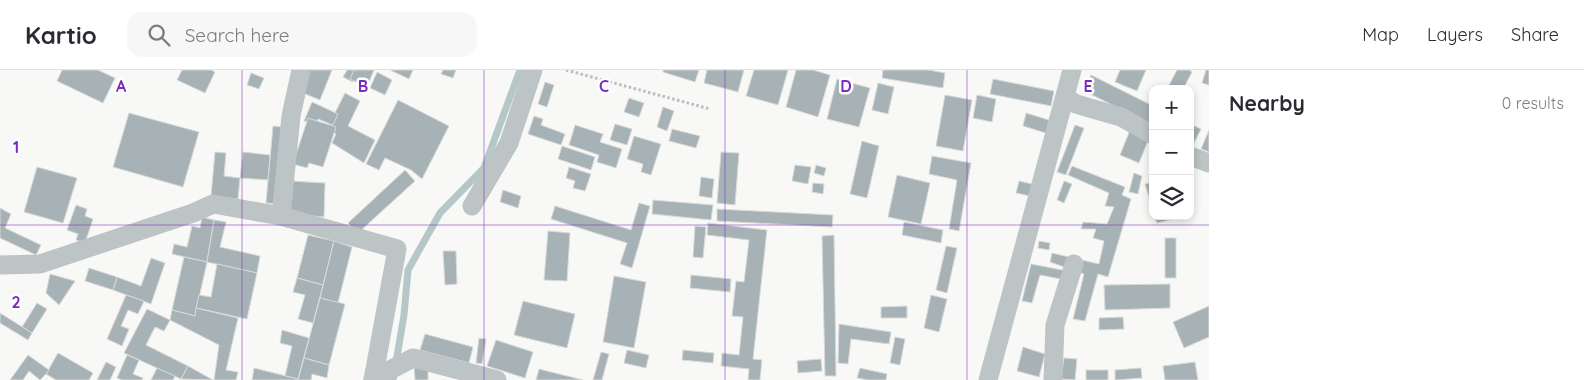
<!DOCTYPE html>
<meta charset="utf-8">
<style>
:root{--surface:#fff;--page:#f7f7f7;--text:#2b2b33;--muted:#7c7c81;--line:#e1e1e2}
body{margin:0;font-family:Quicksand,sans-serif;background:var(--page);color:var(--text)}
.controls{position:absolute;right:15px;top:15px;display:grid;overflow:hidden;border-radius:10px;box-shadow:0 2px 8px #0003}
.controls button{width:45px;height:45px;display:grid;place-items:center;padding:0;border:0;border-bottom:1px solid var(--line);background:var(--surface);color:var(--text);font:25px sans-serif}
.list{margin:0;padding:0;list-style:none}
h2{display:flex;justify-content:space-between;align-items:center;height:65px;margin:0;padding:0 20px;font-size:21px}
h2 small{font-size:16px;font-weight:400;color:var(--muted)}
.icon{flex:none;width:28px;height:28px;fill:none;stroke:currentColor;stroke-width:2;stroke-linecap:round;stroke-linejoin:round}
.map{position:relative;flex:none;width:1209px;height:310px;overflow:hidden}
header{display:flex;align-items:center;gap:30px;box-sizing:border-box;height:70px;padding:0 25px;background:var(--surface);border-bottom:1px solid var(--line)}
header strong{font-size:24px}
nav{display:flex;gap:28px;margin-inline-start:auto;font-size:18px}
.search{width:350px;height:45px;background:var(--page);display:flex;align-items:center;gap:12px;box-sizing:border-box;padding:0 18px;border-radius:15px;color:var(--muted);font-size:19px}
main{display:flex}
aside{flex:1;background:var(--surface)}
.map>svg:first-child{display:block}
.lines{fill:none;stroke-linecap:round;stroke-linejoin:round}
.stream{stroke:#b5c7c7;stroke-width:7}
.building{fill:#a6b2b5;stroke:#dadad8}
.path{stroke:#b9bec0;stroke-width:3;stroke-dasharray:2.5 2.5;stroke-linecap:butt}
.minor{stroke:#bcc4c6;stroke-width:19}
.grid{fill:none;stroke:#7b2cbf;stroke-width:1;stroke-opacity:0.55}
.grid-label{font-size:16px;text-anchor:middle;font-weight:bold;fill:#7b2cbf;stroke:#fff;stroke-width:5;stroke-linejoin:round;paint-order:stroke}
</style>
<header>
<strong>Kartio</strong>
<div class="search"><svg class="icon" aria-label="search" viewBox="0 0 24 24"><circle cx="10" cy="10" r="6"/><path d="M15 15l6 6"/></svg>Search here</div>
<nav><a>Map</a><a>Layers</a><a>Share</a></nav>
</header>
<main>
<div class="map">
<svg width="1209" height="310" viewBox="0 0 1209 310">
<rect width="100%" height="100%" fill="#f8f8f6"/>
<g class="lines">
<polyline class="stream" points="393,310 404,245 408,200 440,143 484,98 520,0"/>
</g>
<g class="building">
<polygon points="62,0 98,0 115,8 103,33 57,11"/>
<polygon points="182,0 211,0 215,2 205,23 177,10"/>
<polygon points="307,0 332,0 320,30 298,21"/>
<polygon points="347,0 359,0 353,12 343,7"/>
<polygon points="354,0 374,0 367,17 350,9"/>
<polygon points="390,0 413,0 409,9"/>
<polygon points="443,0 456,0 453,8 441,4"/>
<polygon points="663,0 699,0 695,12 663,2"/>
<polygon points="707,0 744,0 738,22 704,13"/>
<polygon points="754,0 788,0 778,35 746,26"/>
<polygon points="796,0 813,0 830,5 818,47 786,37"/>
<polygon points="883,0 929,0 945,3 943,18 882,8"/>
<polygon points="1120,0 1146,0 1137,21 1115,12"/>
<polygon points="1177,0 1189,0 1192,2 1183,19 1167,19"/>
<polygon points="1206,0 1209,0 1209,15 1202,13"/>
<polygon points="377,2 392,10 385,25 370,18"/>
<polygon points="251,3 264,8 259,19 247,15"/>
<polygon points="1091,5 1153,36 1153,55 1084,21"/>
<polygon points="837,9 870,18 859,57 827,49"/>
<polygon points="993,9 1054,21 1051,36 990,24"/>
<polygon points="545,12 554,15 547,37 538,34"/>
<polygon points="878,13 894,17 888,44 872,40"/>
<polygon points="345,23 360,31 348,56 375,70 364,93 332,73 336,64 327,59"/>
<polygon points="945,25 972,30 963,81 936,76"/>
<polygon points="977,25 996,29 992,52 973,48"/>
<polygon points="629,28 644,33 639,47 624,42"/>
<polygon points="398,30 449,56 422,109 411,100 385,88 379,100 366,94"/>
<polygon points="312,32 338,44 333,55 318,49 315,55 304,51"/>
<polygon points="663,37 674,41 667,61 657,57"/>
<polygon points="129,43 199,62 183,117 113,97"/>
<polygon points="1026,43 1049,50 1046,63 1023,56"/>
<polygon points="534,46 543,49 541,55 565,64 561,75 528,64"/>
<polygon points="308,48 336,57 323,97 309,93 307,98 293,94"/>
<polygon points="615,54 632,59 627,75 610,70"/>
<polygon points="1190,54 1201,59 1193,75 1190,73"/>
<polygon points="575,55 603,64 600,72 622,79 616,98 597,92 599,85 569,75"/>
<polygon points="1075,55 1084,58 1066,105 1057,102"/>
<polygon points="273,56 285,57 278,134 266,133"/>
<polygon points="672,59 700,66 696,78 669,71"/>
<polygon points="1130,60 1149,68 1139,93 1120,85"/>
<polygon points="1209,60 1209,82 1201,79"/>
<polygon points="634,66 661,74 651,105 641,102 643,94 627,89"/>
<polygon points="862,71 879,76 867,128 850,124"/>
<polygon points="562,76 595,87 591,100 558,89"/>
<polygon points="215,82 226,83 224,106 240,108 238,129 211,126"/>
<polygon points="243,82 270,85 268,110 240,108"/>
<polygon points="721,82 739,83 735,135 717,133"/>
<polygon points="932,86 971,93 959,161 949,159 957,110 929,104"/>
<polygon points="795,95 811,97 808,114 792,111"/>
<polygon points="816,95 826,98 824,106 814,103"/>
<polygon points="1072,96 1125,117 1122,125 1131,129 1108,207 1098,204 1085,251 1073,249 1084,204 1050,192 1052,183 1099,194 1104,171 1093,168 1096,159 1081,159 1083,152 1107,154 1114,137 1105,136 1109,123 1068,105"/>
<polygon points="37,97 77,108 63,153 24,142"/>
<polygon points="569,97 591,104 585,121 573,118 575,111 566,108"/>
<polygon points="405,100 415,111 358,163 348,153"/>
<polygon points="1134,103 1142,106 1138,124 1129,122"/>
<polygon points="897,105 930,113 921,154 888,147"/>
<polygon points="701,107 714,109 712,128 699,126"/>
<polygon points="290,111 325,113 324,147 288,144"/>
<polygon points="1019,111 1032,114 1030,126 1016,123"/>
<polygon points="1064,111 1072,114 1064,133 1057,130"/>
<polygon points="1153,112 1153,140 1145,114"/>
<polygon points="813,113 824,114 823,124 812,122"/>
<polygon points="503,120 521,126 518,138 500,132"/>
<polygon points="653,130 713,135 711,150 652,144"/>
<polygon points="639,133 650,136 632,198 620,194 627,173 551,149 555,136 631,160"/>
<polygon points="76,135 87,139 85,146 93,149 85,173 76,170 78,164 67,160"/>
<polygon points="0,138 11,144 5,158 41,175 36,185 0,168"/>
<polygon points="717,139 833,145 832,157 717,151"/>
<polygon points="1154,146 1172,146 1173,149 1157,153"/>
<polygon points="202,147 214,150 207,192 172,184 174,174 187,177 192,156 200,158"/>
<polygon points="214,150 226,152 220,177 260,186 257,203 207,192"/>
<polygon points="904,152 943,160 941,173 902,165"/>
<polygon points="708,153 767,160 753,289 762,290 760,310 748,310 749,299 721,296 722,283 739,285 743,247 732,246 736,211 744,212 749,170 707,165"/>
<polygon points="695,156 706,157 703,188 693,187"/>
<polygon points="548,161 570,163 567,211 544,210"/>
<polygon points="308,165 334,171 323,215 297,208"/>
<polygon points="834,165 836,306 825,306 822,166"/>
<rect x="1165" y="168" width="11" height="40"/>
<polygon points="334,171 352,177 338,233 320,228"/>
<polygon points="1039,171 1050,173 1049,180 1038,178"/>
<polygon points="946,176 957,178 947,223 936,220"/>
<polygon points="443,181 456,181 457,214 445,215"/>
<polygon points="184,187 207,192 195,246 172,240"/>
<polygon points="151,188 165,193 151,234 113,220 117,207 141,216"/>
<polygon points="217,194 257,203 247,249 196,238 199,225 211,227"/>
<polygon points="1031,194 1078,203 1076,212 1040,205 1032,233 1022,231"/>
<polygon points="89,198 117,207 113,220 85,211"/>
<polygon points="50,204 75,211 59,235 46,223"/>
<polygon points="691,205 731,209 730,222 690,218"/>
<polygon points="614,206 646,212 634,278 603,272"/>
<polygon points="297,208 323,215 313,253 298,249 305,225 293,222"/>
<polygon points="1170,214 1170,238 1105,240 1104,215"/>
<polygon points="126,225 144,231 138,244 128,240 121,256 129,259 122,276 107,269"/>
<polygon points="931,225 947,229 939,262 924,258"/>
<polygon points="320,228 345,234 329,295 304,288"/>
<polygon points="523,231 575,244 567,278 514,265"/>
<polygon points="37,233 47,239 32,263 22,257"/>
<polygon points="907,236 907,248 881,248 881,237"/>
<polygon points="1209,236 1209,267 1184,278 1173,252"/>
<polygon points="196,238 238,248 226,300 238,302 236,310 214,310 219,275 170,250 172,240 195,246"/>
<polygon points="147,239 170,250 164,261 155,257 146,275 188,296 181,309 124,283"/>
<polygon points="0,243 32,263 28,270 0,253"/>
<polygon points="1123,247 1124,259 1099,260 1099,248"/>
<polygon points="839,254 891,262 889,274 851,269 848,294 838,293"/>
<polygon points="282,260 309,268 298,309 285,306 292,276 280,273"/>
<polygon points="425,264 473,277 469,293 420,280"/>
<polygon points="895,267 905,269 900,295 890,293"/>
<polygon points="479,268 486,269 482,294 476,293"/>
<polygon points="496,270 533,282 525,308 487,296"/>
<polygon points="1023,277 1045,284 1039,307 1017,301"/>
<polygon points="627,280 649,285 646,298 624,293"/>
<polygon points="683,280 714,283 713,293 682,290"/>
<polygon points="601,282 609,284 602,310 593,310"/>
<polygon points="58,283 93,303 89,310 56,310 46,304"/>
<polygon points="28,285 49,300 46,304 40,310 29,301 23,310 10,310"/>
<polygon points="127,285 139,290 133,304 143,308 142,310 122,310 117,308"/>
<polygon points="304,288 329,295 327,308 312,304 311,310 298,310"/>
<polygon points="1064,288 1077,289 1075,310 1061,309"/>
<polygon points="821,289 822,301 798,303 797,291"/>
<polygon points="106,292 116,297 110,310 97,310"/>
<polygon points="1195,292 1198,310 1165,310 1163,296"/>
<polygon points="188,296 213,310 181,309"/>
<polygon points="414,296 428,296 428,310 415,310"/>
<polygon points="157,298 175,306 173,310 151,310"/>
<polygon points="254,298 298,309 298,310 252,310"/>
<polygon points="860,298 887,304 886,310 868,310 857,308"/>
<polygon points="1141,298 1142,308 1115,310 1115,300"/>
<polygon points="539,299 583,310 536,310"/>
<rect x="1086" y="300" width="22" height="10"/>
</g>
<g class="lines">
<polyline class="path" points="566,0 710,39"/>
<g class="minor">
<polyline points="301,0 291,46 281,146 397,179 373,310"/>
<polyline points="1065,27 1076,34 1121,47 1153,65"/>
<polyline points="1190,86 1209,93"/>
<polyline points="472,136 509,73 533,0"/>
<polyline points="0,195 40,194 193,143 213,134 281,146"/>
<polyline points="373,309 413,288 497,310"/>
<polyline points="988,310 1072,0"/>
<polyline points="1053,310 1055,255 1074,194"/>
</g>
</g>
<path class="grid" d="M242,0V310M484,0V310M725,0V310M967,0V310M0,155H1209"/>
<g class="grid-label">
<text x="121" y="22">A</text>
<text x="363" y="22">B</text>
<text x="604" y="22">C</text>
<text x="846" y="22">D</text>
<text x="1088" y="22">E</text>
<text x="16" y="83">1</text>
<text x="16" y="238">2</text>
</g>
</svg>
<div class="controls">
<button>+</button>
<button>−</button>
<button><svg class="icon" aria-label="layers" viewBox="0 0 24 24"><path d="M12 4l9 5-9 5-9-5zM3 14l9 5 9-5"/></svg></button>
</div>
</div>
<aside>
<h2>Nearby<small>0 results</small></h2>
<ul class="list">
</ul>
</aside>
</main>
